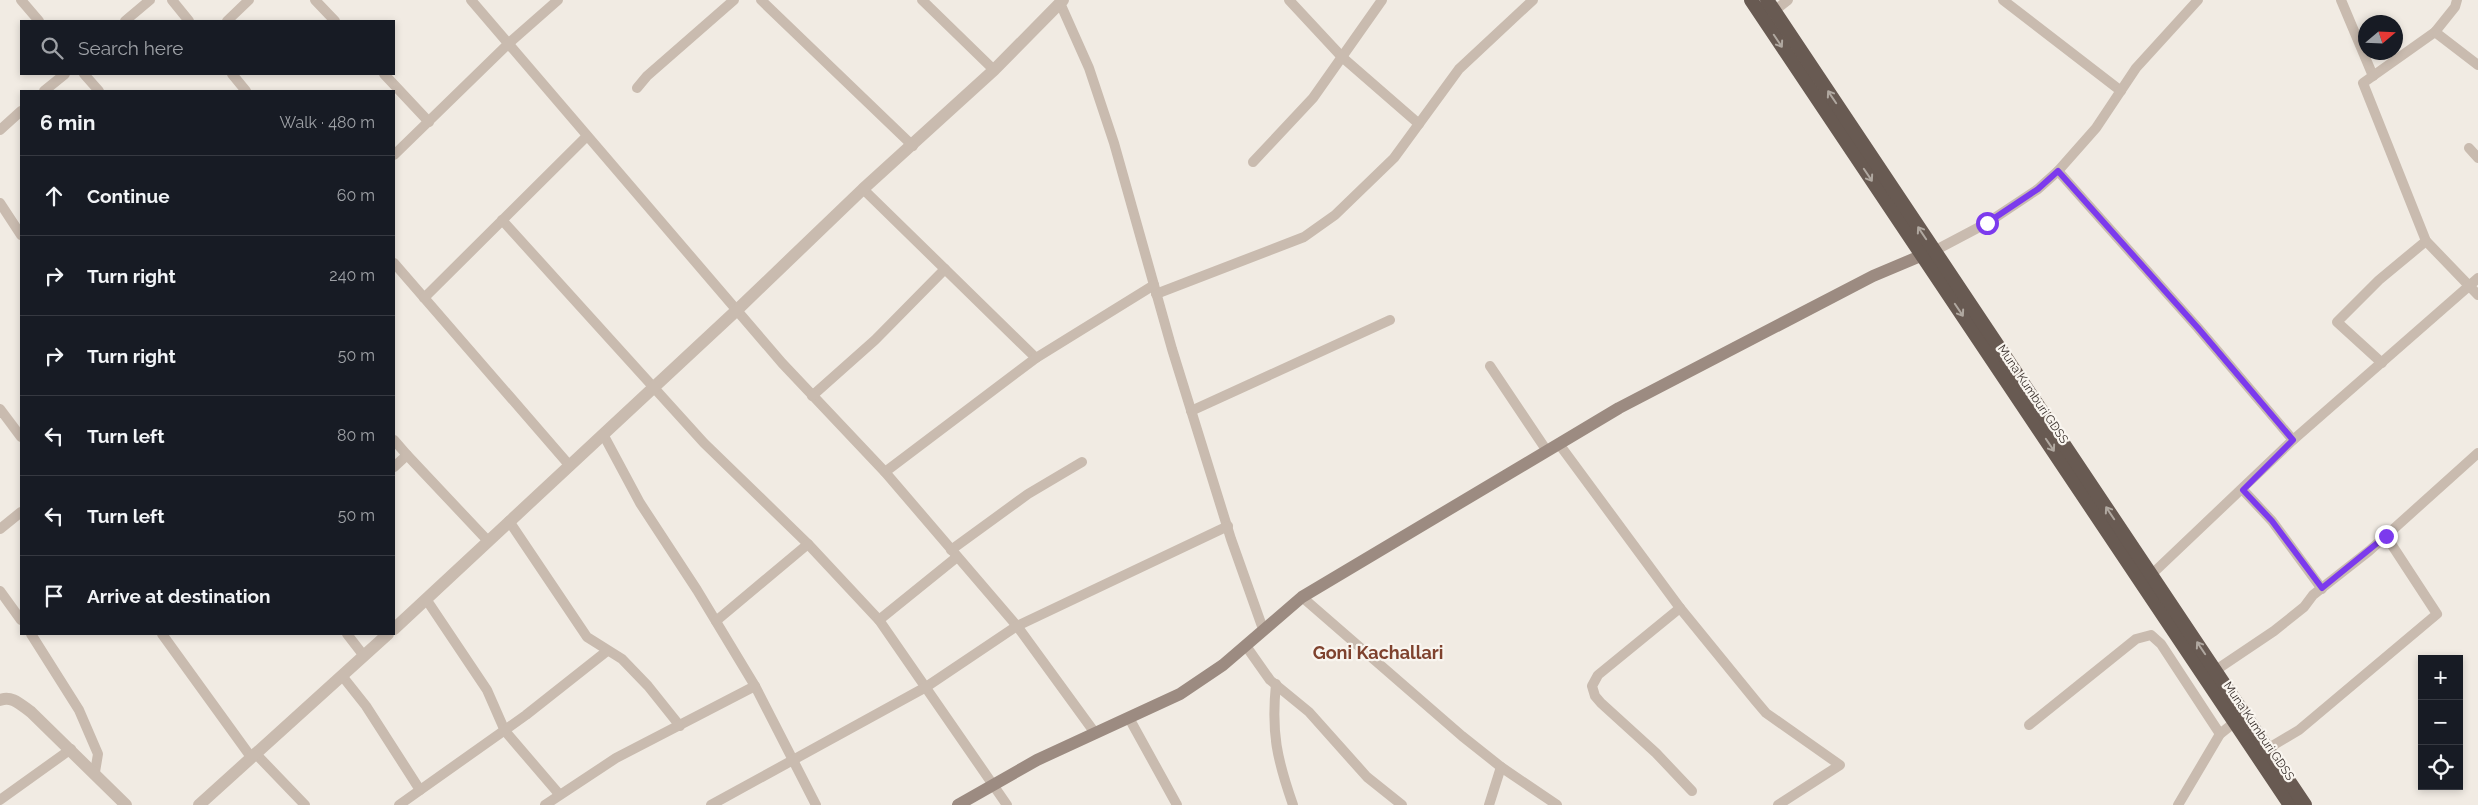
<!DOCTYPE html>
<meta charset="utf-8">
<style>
:root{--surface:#171b24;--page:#242831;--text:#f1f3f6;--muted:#9ea1a6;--line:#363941}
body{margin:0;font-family:Raleway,sans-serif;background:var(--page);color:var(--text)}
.controls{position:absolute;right:15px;bottom:15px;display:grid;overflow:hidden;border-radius:0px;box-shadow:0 2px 8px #0003}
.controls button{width:45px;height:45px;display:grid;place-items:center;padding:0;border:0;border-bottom:1px solid var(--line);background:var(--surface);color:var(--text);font:25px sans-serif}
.compass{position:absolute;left:2358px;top:15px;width:45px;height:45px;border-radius:50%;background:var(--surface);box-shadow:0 2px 8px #0003;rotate:71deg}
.stop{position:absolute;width:15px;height:15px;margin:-11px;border:4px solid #7c3aed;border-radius:50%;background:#fff}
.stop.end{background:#7c3aed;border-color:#fff;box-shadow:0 1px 5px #0008}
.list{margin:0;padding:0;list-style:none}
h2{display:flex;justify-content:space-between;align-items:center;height:65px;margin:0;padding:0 20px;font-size:21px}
h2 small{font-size:16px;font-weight:400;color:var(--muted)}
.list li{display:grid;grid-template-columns:32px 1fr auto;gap:15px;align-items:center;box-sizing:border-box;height:80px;padding:0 20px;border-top:1px solid var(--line)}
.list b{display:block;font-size:19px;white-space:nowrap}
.list em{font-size:16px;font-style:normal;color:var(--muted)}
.icon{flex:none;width:28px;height:28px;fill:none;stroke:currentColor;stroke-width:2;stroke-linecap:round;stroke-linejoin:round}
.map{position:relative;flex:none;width:2478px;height:805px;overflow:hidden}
.search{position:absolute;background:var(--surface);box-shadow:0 2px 8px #0003;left:20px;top:20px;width:375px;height:55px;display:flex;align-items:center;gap:12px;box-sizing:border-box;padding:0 18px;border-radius:0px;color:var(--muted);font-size:19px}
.panel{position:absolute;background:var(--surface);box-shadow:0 2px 8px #0003;left:20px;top:90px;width:375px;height:545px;border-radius:0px}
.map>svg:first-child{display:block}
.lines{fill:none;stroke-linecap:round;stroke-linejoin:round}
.minor{stroke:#c9bbaf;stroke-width:10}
.tertiary{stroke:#c9bbaf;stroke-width:12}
.secondary{stroke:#9c8b81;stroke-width:12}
.trunk{stroke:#685a52;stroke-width:14}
.oneway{stroke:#b0a8a0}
.route{stroke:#7c3aed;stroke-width:6}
.labels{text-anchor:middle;stroke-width:4.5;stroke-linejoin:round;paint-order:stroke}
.street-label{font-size:12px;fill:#39302c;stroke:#f9f5ef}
.district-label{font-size:18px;font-weight:bold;fill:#7f422e;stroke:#f9f5ef}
</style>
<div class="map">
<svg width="2478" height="805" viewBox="0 0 2478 805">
<rect width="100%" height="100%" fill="#f1ebe3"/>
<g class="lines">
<g class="minor">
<polyline points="21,0 39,21"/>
<polyline points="172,0 189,21"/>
<polyline points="315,0 335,21"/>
<polyline points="471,0 782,363 885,472 1017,626 1095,733"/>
<polyline points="761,0 913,146"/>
<polyline points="922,0 994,70"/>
<polyline points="1289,0 1342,57 1419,124"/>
<polyline points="2003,0 2121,91"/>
<polyline points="2341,0 2373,76"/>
<polyline points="2457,0 2455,7 2435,32 2363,83 2426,241 2478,295"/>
<polyline points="1060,3 1089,68 1114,143 1172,349 1231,539 1263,629"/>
<polyline points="1774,11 1788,0"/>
<polyline points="125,21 150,0"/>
<polyline points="227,21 249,0"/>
<polyline points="2435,32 2478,65"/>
<polyline points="84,74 99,91"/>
<polyline points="232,74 246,91"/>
<polyline points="384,74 429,122"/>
<polyline points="637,88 647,76 734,0"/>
<polyline points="44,91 65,74"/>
<polyline points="0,130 21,111"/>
<polyline points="2469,148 2478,158"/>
<polyline points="394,155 508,44 558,0"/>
<polyline points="1253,162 1313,98 1382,0"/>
<polyline points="2058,171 2198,328 2293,440"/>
<polyline points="863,189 1036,358"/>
<polyline points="0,203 21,235"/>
<polyline points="502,220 704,443 808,544 879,620 1007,805"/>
<polyline points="1934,251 1987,223 2038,189 2058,171 2096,128 2136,68 2198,0"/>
<polyline points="394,263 570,466"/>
<polyline points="1156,294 1304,237 1335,215 1394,158 1459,69 1533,0"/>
<polyline points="424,298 587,136"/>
<polyline points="2382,363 2337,322 2379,280 2426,241"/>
<polyline points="1490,366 1547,451"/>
<polyline points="812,396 875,340 945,269"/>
<polyline points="0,409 21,437"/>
<polyline points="1191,411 1390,320"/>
<polyline points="603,434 640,503 697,590 755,686 816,805"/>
<polyline points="394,440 407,455 394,467"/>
<polyline points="1559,444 1680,608 1755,700 1766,713 1840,765 1778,805"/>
<polyline points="407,455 488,541"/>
<polyline points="885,472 1036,358 1154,285"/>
<polyline points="2243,490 2272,521 2322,589"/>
<polyline points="509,521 587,637 622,659 648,686 680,726"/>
<polyline points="0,529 21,512"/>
<polyline points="951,550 1028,494 1082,462"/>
<polyline points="2152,574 2293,440 2478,278"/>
<polyline points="0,591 21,620"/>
<polyline points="1302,597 1462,736 1501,767 1557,805"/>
<polyline points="426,599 487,690 505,731 559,794"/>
<polyline points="1680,608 1598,675 1592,686 1595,696 1601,703 1656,753 1692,791"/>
<polyline points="879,620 957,557"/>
<polyline points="716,621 808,544"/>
<polyline points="31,634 79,710 98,754 95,772"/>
<polyline points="162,634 251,757"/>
<polyline points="347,634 364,656"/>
<polyline points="1246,646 1270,680 1309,712 1367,777 1402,805"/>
<polyline points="2216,670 2274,631 2304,607 2313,595 2369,551 2478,453"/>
<polyline points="343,677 366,706 420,790"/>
<path d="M1276,684C1271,733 1277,759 1293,805"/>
<polyline points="1129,718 1177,805"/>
<polyline points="2029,725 2136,639 2151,635 2161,644 2220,734"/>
<polyline points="2267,749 2299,730 2437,614 2386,536"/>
<polyline points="255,753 305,805"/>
<polyline points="0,800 71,749"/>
<polyline points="399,805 526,715 607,651"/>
<polyline points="545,805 616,758 755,686"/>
<polyline points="711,805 926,687 1017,626 1228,526"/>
<polyline points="1489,805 1501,767"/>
<polyline points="2178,805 2220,734 2240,718"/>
</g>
<g class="tertiary">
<polyline points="394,629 738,309 863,189 994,70 1063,0"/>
<path d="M0,700C12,695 21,705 31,712L126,805"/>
<polyline points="199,805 388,634"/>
</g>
<polyline class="secondary" points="958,805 1037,760 1180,694 1223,665 1302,597 1619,408 1873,276 1930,252"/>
<g class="trunk">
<polyline points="1751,0 2290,805"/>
<polyline points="1767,0 2305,805"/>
</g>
</g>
<defs><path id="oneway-shaft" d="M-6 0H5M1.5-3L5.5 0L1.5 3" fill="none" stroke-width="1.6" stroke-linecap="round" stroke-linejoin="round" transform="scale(1.25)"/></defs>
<g class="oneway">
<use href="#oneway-shaft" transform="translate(1778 41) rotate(56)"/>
<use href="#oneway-shaft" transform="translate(1832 97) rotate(-124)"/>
<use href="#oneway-shaft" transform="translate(1868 175) rotate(56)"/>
<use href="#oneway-shaft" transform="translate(1922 233) rotate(-124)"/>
<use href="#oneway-shaft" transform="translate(1959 310) rotate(56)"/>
<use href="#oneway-shaft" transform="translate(2050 445) rotate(56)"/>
<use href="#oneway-shaft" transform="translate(2110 513) rotate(-124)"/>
<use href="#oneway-shaft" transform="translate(2201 648) rotate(-124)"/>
</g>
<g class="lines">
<polyline class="route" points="1987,223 2038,189 2058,171 2198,328 2293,440 2243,490 2272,521 2322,588 2386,536"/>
</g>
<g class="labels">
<g class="street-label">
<text transform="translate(2033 394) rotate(56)" y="4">Muna Kumburi GDSS</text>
<text transform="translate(2259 731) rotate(56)" y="4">Muna Kumburi GDSS</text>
</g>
<g class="district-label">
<text x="1378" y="659">Goni Kachallari</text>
</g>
</g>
</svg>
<div class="controls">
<button>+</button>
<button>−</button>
<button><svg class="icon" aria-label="locate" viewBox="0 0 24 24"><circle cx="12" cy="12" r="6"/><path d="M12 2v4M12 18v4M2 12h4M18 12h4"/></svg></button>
</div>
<svg class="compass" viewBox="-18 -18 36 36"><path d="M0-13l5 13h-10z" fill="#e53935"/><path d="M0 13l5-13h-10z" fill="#9ea1a6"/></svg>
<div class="stop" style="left:1987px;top:223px"></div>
<div class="stop end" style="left:2386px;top:536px"></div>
<div class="search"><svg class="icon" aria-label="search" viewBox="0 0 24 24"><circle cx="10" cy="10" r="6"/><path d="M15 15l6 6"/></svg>Search here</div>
<section class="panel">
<h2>6 min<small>Walk · 480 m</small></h2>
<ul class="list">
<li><svg class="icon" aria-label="ahead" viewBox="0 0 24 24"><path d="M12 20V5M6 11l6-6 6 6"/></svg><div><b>Continue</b></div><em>60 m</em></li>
<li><svg class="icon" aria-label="right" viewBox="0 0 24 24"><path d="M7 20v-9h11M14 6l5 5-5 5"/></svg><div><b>Turn right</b></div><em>240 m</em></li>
<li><svg class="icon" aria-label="right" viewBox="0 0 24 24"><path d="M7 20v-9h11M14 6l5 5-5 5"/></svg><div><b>Turn right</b></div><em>50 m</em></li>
<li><svg class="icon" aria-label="left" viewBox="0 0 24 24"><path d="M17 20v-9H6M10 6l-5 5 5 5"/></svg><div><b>Turn left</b></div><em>80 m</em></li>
<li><svg class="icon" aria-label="left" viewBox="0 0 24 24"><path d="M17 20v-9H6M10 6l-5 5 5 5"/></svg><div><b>Turn left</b></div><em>50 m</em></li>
<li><svg class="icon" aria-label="arrive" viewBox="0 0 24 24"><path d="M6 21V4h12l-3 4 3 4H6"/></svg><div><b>Arrive at destination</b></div></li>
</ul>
</section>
</div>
